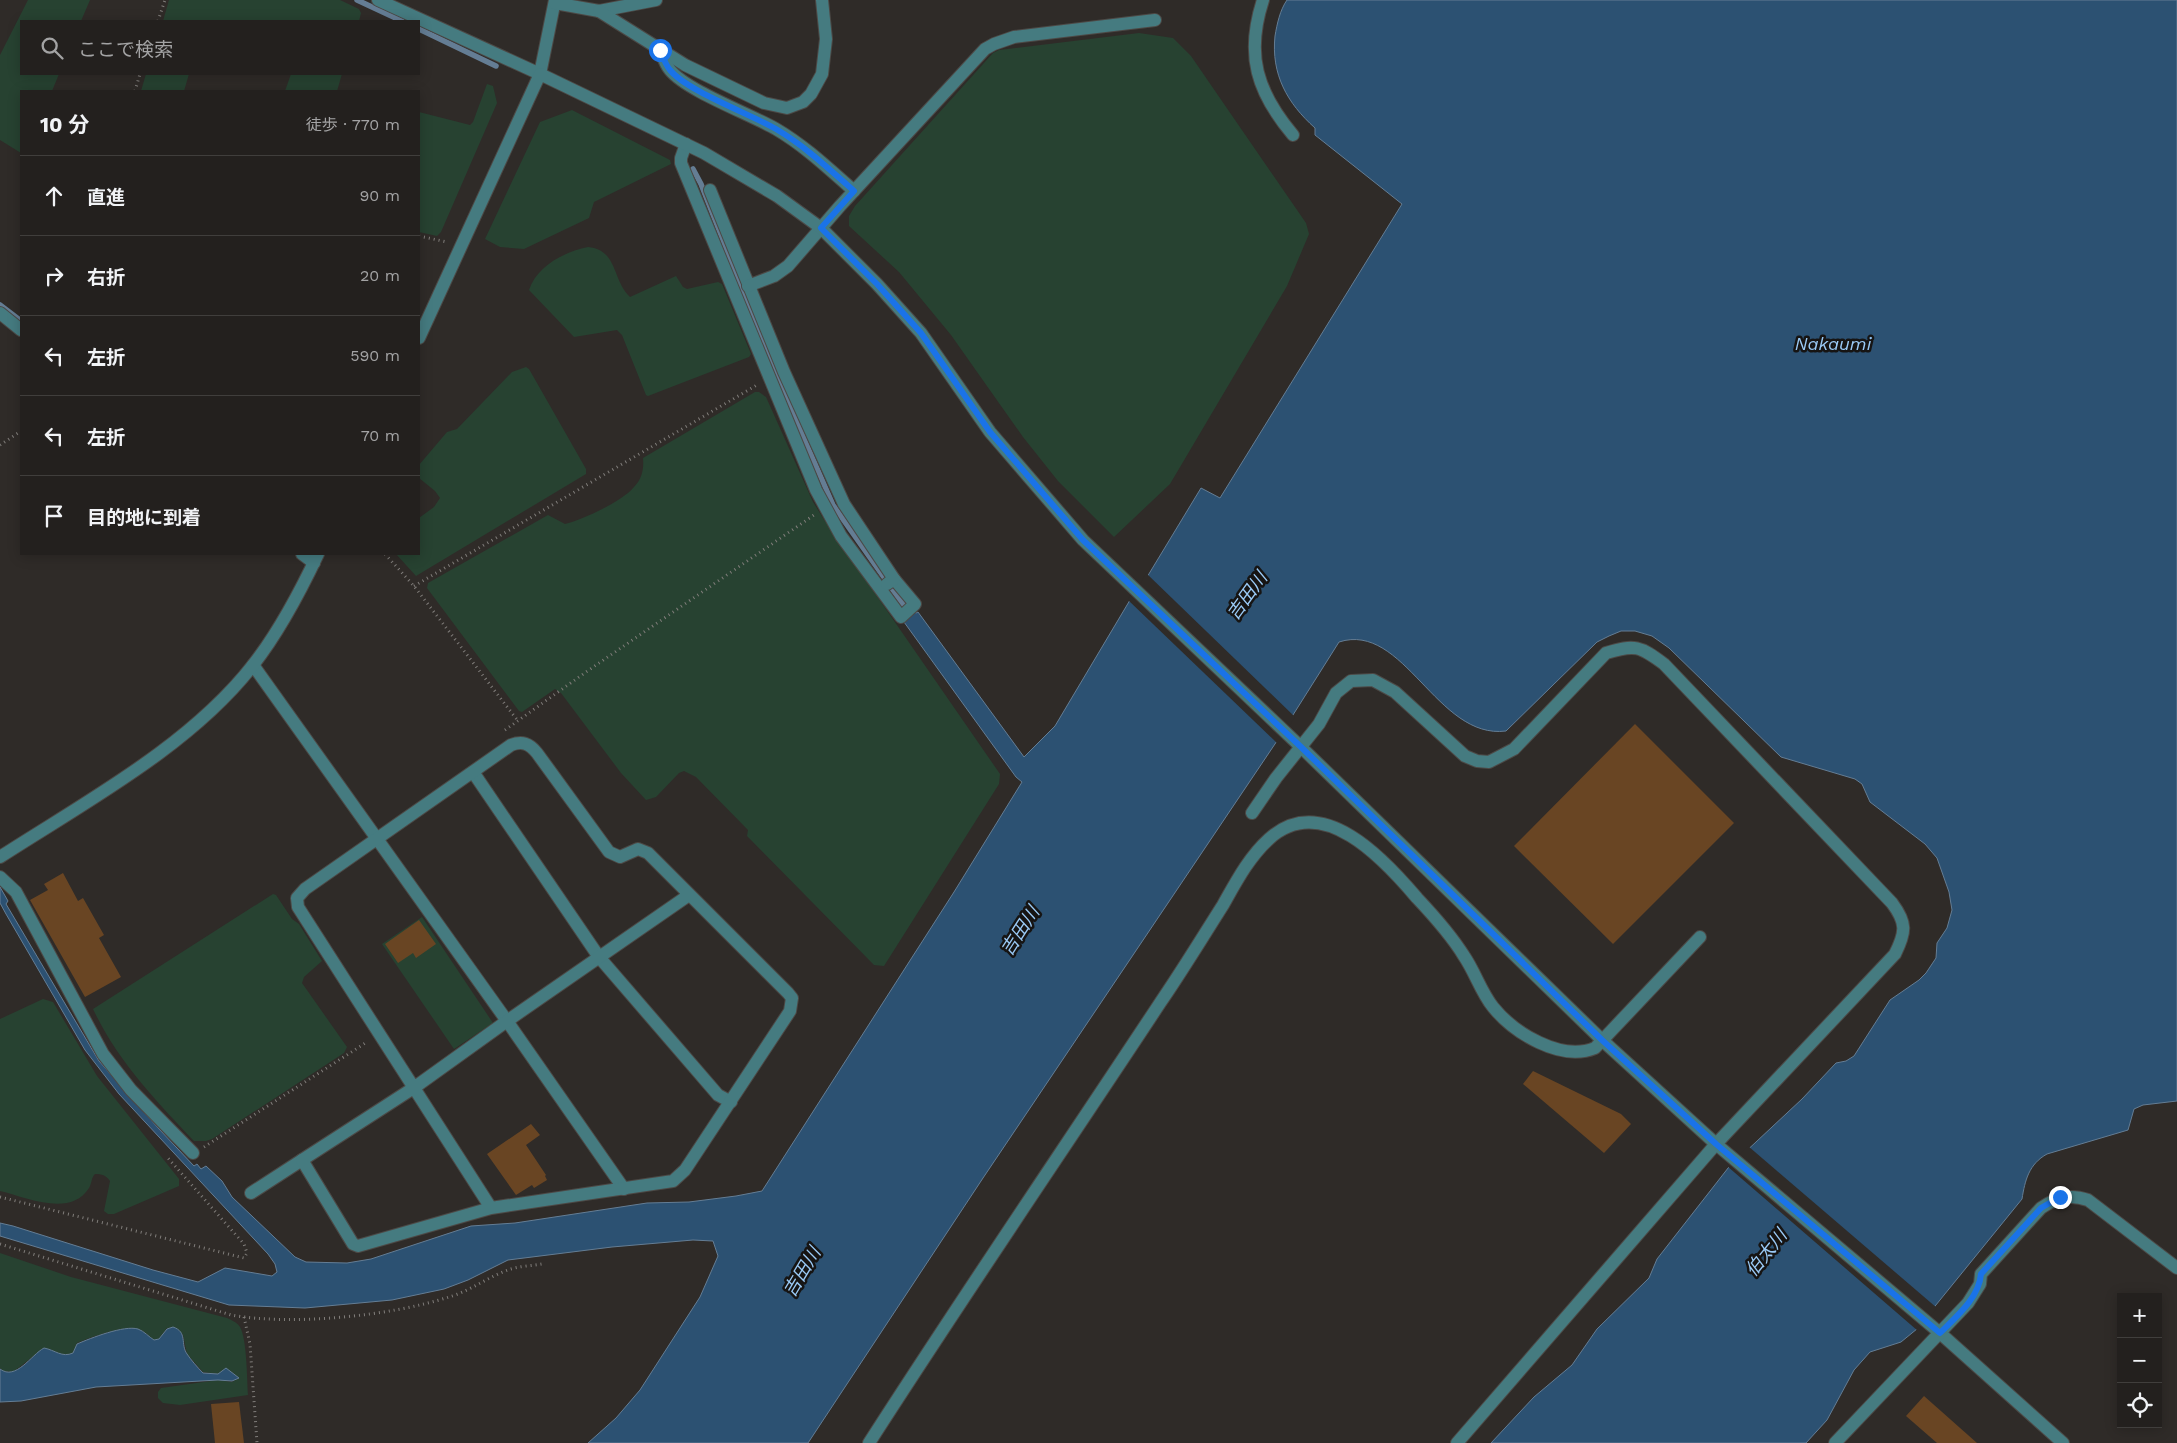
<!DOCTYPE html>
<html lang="ja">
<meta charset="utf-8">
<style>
:root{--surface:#23201e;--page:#2b2827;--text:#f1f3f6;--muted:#a3a3a4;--line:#403e3c}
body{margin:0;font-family:"Work Sans","Noto Sans JP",sans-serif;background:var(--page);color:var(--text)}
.controls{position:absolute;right:15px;bottom:15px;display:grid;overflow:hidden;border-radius:0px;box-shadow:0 2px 12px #0003}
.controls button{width:45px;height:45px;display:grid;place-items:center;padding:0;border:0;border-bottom:1px solid var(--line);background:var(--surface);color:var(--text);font:25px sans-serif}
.stop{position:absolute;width:15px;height:15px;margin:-11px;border:4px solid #1a73e8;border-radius:50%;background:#fff}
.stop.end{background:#1a73e8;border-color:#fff;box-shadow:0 1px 5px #0008}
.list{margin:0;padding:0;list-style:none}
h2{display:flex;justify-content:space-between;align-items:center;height:65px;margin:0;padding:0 20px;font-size:21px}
h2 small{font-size:16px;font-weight:400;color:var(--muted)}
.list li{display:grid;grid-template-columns:32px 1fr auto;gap:15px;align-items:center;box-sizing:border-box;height:80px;padding:0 20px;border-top:1px solid var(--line)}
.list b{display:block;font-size:19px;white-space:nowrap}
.list em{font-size:16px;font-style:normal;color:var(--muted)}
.icon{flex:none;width:28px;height:28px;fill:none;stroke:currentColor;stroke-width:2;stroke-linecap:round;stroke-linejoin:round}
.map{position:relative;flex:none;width:2177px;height:1443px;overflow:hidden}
.search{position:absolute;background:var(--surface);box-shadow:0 2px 12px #0003;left:20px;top:20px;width:400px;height:55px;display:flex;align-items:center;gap:12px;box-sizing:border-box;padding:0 18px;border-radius:0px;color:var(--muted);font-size:19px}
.panel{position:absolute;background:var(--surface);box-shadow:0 2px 12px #0003;left:20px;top:90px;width:400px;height:465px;border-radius:0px}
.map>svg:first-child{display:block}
.green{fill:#274231}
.water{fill:#2c5172;stroke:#647d94}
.pier{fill:#2f2b28}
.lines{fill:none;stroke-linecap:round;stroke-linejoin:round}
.stream{stroke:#647d94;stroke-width:5.5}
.building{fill:#694523}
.minor-casing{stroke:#4c4946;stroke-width:14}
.path{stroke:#817e7b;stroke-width:3;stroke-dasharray:1 4;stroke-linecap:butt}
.minor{stroke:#457b80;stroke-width:12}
.route{stroke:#1a73e8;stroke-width:6}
.labels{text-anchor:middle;stroke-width:5;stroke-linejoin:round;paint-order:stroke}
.water-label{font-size:18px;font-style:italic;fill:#9acaf6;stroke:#161413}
</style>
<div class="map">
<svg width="2177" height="1443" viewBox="0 0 2177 1443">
<rect width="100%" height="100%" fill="#2f2b28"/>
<g class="green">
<polygon points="28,0 90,0 81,21 21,21 21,74 59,74 52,91 21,91 21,153 0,140 0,55"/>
<polygon points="169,0 340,0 359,9 361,13 359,21 163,21"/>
<polygon points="1139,33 1173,38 1191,56 1306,223 1309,234 1287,286 1170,484 1114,537 1058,481 1023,437 951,335 899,272 849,226 849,216 855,206 993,53 999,50"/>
<polygon points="146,74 189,74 184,91 141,91"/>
<polygon points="291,74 342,74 337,91 285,91"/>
<polygon points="487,84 493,86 497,103 441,232 437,236 419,232 419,112 470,125 473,122"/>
<polygon points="572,110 670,160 671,164 594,202 589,218 524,249 500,247 485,239 540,122"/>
<path d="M588,247C618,250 612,280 630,297L676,276L683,287L687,289L718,282L722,284L751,354L749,357L648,396L646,395L622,335L617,330L574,337L529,290C537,266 564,252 588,247Z"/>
<polygon points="526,367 529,369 586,469 586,474 416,576 396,554 419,554 419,518 434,507 440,498 435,491 419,478 419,465 447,432 457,429 512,372"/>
<path d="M755,392H759L766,397L813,502L825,521L1000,774L999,784L884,966L874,965L747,836L748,830L696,777L684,771L679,773L656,797L646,800L621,773L561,693L555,689L522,712L519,711L427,588L428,583L548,515L565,524C582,520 623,501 634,487C642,479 644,469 643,458Z"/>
<path d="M273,894L276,895L292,919L299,924L322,961L304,977L302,983L347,1047L344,1053L212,1139L206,1141H194C155,1100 117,1060 93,1009Z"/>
<polygon points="422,917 493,1023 454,1049 382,944"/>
<path d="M43,999L53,1002L97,1076L179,1179V1186L114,1214H108L104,1211L110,1181C106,1175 102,1174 95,1174C91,1178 92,1183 89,1188C70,1218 26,1197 0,1191V1019Z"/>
<path d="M0,1253L71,1277L227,1318C231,1320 237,1322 240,1327C247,1339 247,1380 248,1395L180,1405L163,1403L158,1398V1392L161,1388L218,1380L232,1382L239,1378L226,1368L218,1374L203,1372L187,1354L183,1335L178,1329L167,1328L159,1339L154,1340C149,1337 144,1330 138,1329C124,1325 91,1337 77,1343L73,1353C62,1358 55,1350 44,1348L13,1372L3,1371L0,1368Z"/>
</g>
<g class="water">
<path d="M1287,0H2177V1101L2143,1105L2134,1109L2128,1130L2047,1154C2029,1164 2025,1180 2022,1199L1927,1316L1741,1156L1802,1099L1836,1063L1846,1061L1854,1056L1890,1000L1919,980L1926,973L1936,958L1937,943L1947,928L1952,910L1949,892L1937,858L1925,844L1870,802L1862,784L1855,779L1781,757L1669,648L1652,636L1635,631H1621L1609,636L1597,642L1506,731C1437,740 1404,621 1339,642L1286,726L1141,587L1201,488L1220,498L1402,204L1315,135V128C1287,103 1271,74 1275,36C1277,24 1280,10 1287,0Z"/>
<polygon points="1133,595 1281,735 983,1178 808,1443 588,1443 616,1418 640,1390 700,1297 718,1256 713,1241 693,1240 612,1247 508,1260 468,1280 444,1289 392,1300 305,1308 229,1305 0,1236 0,1223 13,1226 153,1270 198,1282 225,1268 272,1276 277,1272 275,1264 268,1254 119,1094 85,1050 6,914 0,903 0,887 8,901 6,904 99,1061 159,1129 194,1166 197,1164 201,1169 206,1166 222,1181 232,1197 295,1257 306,1262 347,1263 371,1259 471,1226 515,1223 647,1203 689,1202 736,1196 762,1191 954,892 1022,782 1016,777 904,622 913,611 916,613 918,612 1024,757 1055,726"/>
<polygon points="1732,1163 1923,1324 1901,1342 1870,1352 1854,1370 1827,1420 1806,1443 1491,1443 1534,1397 1572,1365 1597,1329 1649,1278 1657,1259"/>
<path d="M173,1327C188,1332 180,1344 187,1354C191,1360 198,1368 203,1373L218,1374L226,1368L239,1378L232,1381L218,1380L96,1387L21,1401L0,1402V1369C16,1381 31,1355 44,1348C55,1350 62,1358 73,1353L77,1344C91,1338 124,1325 138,1329C144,1331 149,1337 154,1340L159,1339L167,1329Z"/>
</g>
<g class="pier">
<polygon points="1146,573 1295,717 1288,728 1139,586"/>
<polygon points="1131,593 1283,736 1278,744 1128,600"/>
<polygon points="1748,1146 1937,1308 1929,1318 1738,1156"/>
<polygon points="1731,1162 1925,1325 1918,1331 1727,1166"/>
</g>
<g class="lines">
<g class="stream">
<polyline points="357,0 402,21"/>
<polyline points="419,29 496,66"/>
<polyline points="693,169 701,184 774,370 833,505 907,610"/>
<polyline points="0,305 21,321"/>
</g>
</g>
<g class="building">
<polygon points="1635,724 1734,823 1613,944 1514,846"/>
<polygon points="63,873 78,901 83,898 104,935 99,938 121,977 85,997 30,900 48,890 44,884"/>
<polygon points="419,920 436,944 416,958 413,953 398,963 385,944"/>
<polygon points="1533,1071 1621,1114 1631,1124 1604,1153 1523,1084"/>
<polygon points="531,1124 540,1135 526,1145 546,1175 545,1176 547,1180 534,1188 532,1185 516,1195 487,1154"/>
<polygon points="1924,1396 1977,1443 1937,1443 1906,1416"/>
<polygon points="239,1402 244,1443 215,1443 211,1404"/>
</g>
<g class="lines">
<g class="minor-casing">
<g id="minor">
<polyline points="378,0 540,74 555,0"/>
<path d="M1263,0C1245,55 1257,92 1293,135"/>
<polyline points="555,3 599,11 656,0"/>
<polyline points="599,11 685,65 764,103 787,108 803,102 811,94 822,74 826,39 822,0"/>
<path d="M660,49C663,57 665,64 670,70C687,91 750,114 776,129C805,146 829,169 854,191"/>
<polyline points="686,144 681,158 681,163 816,490 841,536 901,617 915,604 894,579"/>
<polyline points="710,190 784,372 844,504 894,579 887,584"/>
<polyline points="748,286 774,276 788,266 840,206 985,49 994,44 1014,37 1155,20"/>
<polyline points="0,313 21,330"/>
<polyline points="419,338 540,74 704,153 777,196 821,228 877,284 921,333 990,432 1083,540 1301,747 1602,1040 1716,1144 1940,1333 2063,1443"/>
<polyline points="302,554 314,563"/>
<polyline points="253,665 507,1021 624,1189"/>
<polyline points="473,772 599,957 718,1095 731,1102"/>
<path d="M1252,813L1276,778L1319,724L1336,693L1351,681L1373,680L1395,692L1465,756L1477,761L1489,762L1514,749L1606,653C1635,644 1640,646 1664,664L1892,903C1907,923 1906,932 1895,954L1716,1144L1457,1443"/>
<path d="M0,857C85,802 190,746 253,665C279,632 300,592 318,554"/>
<polyline points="0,877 16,892 103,1054 131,1090 193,1153"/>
<polyline points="251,1193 302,1160"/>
<path d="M491,1208L298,907L297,898L305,889L511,745C522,741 529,743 537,753L609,852L620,857L638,849L648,853L788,993L792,998L790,1011L685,1170L673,1181L491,1208L358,1246L353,1244L302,1160L415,1087L507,1021L689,895"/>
<path d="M869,1443C964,1295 1063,1150 1160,1003C1182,971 1202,938 1223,905C1236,882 1249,857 1269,839C1322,791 1384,859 1417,898C1434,916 1451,935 1464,956C1475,972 1481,992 1493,1007C1514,1033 1561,1062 1595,1048L1700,937"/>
<path d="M1835,1443L1968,1303L1980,1284L1981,1274L2041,1208C2057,1197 2070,1194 2088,1200L2177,1268"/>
</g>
</g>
<g class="path">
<polyline points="158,21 165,0"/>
<polyline points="135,91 140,74"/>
<polyline points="419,236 447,242"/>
<polyline points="0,445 21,431"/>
<polyline points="385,554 414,586 518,721"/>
<polyline points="414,586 757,385"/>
<polyline points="505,730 586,672 814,515"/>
<polyline points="204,1147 367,1042"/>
<polyline points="0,1197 244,1258 247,1253 244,1244 168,1158"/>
<path d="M0,1244L231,1315C292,1326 390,1316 449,1297C470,1291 488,1277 508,1270C518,1266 531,1266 542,1264"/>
<polyline points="244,1317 250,1344 257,1443"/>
</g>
<use href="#minor" class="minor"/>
</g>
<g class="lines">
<path class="route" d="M660,50C663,57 665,64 670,70C687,91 750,114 776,129C805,146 829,169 854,191L821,228L877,284L921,333L990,432L1083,540L1301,747L1602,1040L1716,1144L1934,1328L1940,1333C1956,1317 1979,1298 1981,1274L2041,1208L2060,1197"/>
</g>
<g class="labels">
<g class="water-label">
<text x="1833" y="350">Nakaumi</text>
<text transform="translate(1247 596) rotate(-54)" y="6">吉田川</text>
<text transform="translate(1020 931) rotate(-57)" y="6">吉田川</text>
<text transform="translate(1766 1253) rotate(-51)" y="6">伯太川</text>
<text transform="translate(802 1272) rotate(-59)" y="6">吉田川</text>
</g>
</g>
</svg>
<div class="controls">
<button>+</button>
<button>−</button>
<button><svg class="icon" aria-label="locate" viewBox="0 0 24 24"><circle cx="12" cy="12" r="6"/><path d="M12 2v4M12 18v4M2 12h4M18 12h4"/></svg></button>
</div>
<div class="stop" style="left:660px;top:50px"></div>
<div class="stop end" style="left:2060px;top:1197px"></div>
<div class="search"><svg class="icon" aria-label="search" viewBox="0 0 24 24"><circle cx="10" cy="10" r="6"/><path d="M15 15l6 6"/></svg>ここで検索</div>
<section class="panel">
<h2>10 分<small>徒歩 · 770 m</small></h2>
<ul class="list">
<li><svg class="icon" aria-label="ahead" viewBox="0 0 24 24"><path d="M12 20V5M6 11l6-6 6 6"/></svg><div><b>直進</b></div><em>90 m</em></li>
<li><svg class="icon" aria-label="right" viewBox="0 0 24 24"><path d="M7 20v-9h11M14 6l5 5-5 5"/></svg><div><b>右折</b></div><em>20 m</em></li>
<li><svg class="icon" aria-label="left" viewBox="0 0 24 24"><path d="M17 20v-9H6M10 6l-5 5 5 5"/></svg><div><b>左折</b></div><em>590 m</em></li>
<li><svg class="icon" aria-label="left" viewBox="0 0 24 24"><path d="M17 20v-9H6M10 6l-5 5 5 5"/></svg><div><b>左折</b></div><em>70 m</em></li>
<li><svg class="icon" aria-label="arrive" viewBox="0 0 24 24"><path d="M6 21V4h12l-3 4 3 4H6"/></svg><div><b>目的地に到着</b></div></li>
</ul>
</section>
</div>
